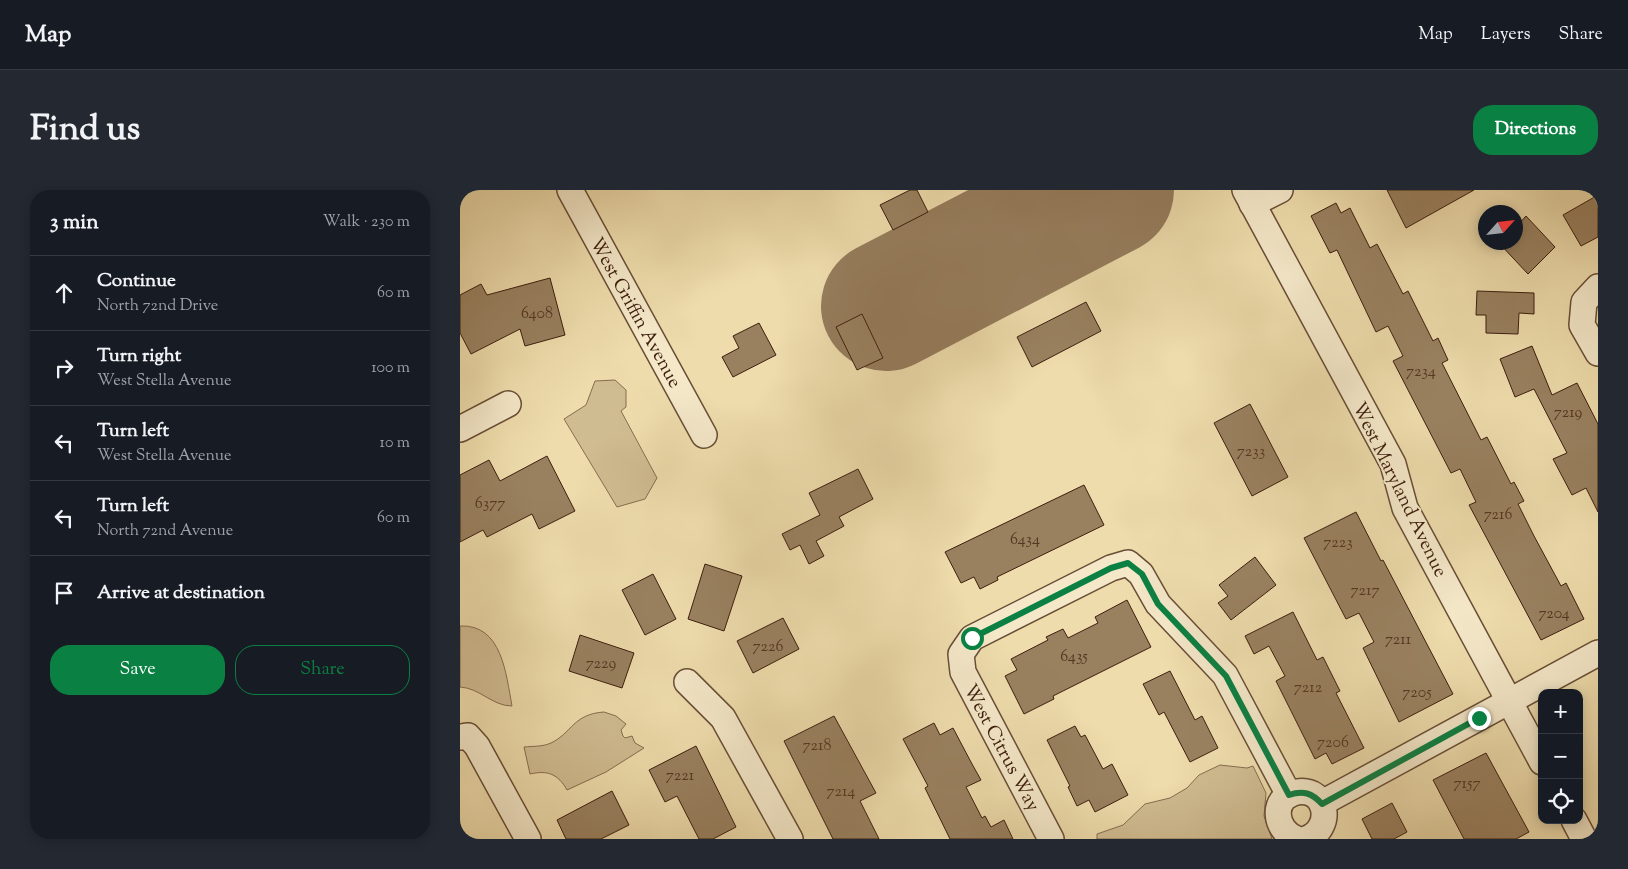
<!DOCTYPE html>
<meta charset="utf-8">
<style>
:root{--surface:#171b24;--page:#242831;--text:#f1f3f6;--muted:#9ea1a6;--line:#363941;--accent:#0b8043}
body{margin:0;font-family:"Sorts Mill Goudy",serif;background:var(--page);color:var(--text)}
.controls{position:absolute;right:15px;bottom:15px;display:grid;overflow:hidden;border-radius:10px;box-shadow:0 2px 12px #0003}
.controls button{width:45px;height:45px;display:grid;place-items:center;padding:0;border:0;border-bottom:1px solid var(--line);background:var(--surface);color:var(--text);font:25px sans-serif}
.compass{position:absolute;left:1018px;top:15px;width:45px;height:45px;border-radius:50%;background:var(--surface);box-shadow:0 2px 12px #0003;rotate:63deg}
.stop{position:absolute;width:15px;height:15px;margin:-11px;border:4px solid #0b8043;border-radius:50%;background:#fff}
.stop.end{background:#0b8043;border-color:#fff;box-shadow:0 1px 5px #0008}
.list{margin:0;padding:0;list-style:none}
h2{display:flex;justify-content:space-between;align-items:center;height:65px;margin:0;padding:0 20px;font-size:21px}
h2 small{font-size:16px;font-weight:400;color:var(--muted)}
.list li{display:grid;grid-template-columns:32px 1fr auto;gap:15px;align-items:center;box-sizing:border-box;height:75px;padding:0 20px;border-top:1px solid var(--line)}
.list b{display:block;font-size:19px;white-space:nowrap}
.list p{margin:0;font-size:16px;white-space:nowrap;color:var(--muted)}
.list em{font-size:16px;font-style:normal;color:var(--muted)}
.actions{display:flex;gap:10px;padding:15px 20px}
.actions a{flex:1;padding:11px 0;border:1px solid var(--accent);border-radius:20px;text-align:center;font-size:18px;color:var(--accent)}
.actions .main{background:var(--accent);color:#fff}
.icon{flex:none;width:28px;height:28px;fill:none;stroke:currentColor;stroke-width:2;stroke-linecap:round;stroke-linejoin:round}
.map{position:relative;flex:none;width:1138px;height:649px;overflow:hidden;border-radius:20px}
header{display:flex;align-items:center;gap:30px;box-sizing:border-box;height:70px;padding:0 25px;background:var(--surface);border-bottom:1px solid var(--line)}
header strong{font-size:24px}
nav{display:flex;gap:28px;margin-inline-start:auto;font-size:18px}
.intro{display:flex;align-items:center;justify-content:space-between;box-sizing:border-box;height:120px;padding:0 30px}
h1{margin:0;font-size:35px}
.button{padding:12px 22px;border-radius:20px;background:var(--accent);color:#fff;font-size:18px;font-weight:700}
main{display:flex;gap:30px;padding:0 30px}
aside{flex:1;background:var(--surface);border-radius:20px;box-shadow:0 2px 12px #0003}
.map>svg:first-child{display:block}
.green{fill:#d0bc91;stroke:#866d50}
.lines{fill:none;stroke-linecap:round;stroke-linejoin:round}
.runway{stroke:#967d5d;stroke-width:130}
.building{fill:#998160;stroke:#3d1e0e}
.minor-casing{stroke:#694e36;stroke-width:28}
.minor{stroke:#f4e8c9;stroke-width:25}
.route{stroke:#0b8043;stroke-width:6}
.labels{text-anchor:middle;stroke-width:4;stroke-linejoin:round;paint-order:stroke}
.number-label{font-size:16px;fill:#543722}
.street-label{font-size:19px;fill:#3d1e0e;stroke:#f4e8c9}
</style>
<header>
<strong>Map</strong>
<nav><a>Map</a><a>Layers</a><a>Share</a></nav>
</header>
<div class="intro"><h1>Find us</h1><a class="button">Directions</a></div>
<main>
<aside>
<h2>3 min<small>Walk · 230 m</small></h2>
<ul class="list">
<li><svg class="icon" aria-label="ahead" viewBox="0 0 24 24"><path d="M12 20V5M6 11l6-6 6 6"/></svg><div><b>Continue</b><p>North 72nd Drive</p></div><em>60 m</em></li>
<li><svg class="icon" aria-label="right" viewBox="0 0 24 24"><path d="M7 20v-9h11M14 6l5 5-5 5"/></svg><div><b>Turn right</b><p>West Stella Avenue</p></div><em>100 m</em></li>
<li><svg class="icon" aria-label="left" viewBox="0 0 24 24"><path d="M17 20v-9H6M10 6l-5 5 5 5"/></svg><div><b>Turn left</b><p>West Stella Avenue</p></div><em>10 m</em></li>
<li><svg class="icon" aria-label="left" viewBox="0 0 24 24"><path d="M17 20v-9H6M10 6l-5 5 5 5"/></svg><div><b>Turn left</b><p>North 72nd Avenue</p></div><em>60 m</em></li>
<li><svg class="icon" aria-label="arrive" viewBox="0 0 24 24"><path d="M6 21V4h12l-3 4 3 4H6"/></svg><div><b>Arrive at destination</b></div></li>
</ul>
<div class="actions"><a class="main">Save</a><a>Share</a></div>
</aside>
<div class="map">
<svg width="1138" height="649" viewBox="0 0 1138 649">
<rect width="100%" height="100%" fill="#eedcac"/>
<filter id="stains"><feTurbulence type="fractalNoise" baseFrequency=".004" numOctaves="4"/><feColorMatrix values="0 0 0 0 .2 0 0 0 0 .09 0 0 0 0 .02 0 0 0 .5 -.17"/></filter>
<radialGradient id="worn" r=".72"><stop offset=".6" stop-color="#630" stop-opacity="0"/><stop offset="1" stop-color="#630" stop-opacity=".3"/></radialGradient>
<g class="green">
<polygon points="155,190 166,200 166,217 161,221 197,288 185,309 157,317 104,229 126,215 135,191"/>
<path d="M0,436C42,434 46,484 52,516C32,516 20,498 0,497Z"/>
<path d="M144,522L156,526L166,534L161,540L163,546L165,548L172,546L175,553L184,558L146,582L107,600C98,584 88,580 70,584L64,557C73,556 82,557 91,553C112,543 113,524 144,522Z"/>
<polygon points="760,575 787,578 793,576 806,603 804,626 812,649 637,649 637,644 663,635 685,614 710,608 727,598 739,585"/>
</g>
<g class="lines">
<polyline class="runway" points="426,116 649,0"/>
</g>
<g class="building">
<polygon points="450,0 457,0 468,22 433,40 420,15"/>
<polygon points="927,0 1014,0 946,38"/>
<polygon points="1138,5 1138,47 1121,56 1103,25"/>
<polygon points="876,13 881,23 890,18 910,58 917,54 943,104 948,101 973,151 978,148 988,170 982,173 1021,250 1027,247 1051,294 1054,292 1064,311 1058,314 1074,346 1101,396 1106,393 1124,429 1081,450 1009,315 1016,312 1000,279 991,283 933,171 943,166 928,136 916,142 877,60 870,63 851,26"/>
<polygon points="1066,26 1095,57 1068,84 1038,52 1056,52 1056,37"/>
<polygon points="90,88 105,145 65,156 60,139 11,164 0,143 0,105 21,94 27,105"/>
<polygon points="1017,101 1074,103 1074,124 1059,123 1058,144 1026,143 1026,125 1016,125"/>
<polygon points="626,112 641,141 572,177 557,147"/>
<polygon points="402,124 423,168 397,180 376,137"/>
<polygon points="299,133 316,165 273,187 262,167 279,158 273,146"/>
<polygon points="1072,156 1092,205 1117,193 1138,234 1138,322 1126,298 1112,305 1093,269 1107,263 1074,199 1055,207 1040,169"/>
<polygon points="790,214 828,287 792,306 754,233"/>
<polygon points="87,266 115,321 79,339 72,324 27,347 23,340 0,352 0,285 29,270 40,291"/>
<polygon points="398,279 413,309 379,327 384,336 356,351 364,366 349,374 340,355 330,360 322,344 360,325 349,303"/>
<polygon points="624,295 644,335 537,387 538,390 520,399 514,387 501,393 485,362"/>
<polygon points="896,322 921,371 923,370 993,504 939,532 903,458 914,452 899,423 886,429 844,348"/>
<polygon points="795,367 816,395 771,430 758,413 768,406 759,395"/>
<polygon points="245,374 282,386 264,441 228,429"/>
<polygon points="193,384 216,429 185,445 162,400"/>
<polygon points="667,410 691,457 593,506 594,509 564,524 545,486 557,480 551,469 588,450 586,447 603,439 608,448 638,433 635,427"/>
<polygon points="833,422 857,470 863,467 880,501 876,503 904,558 872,574 866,563 855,569 816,491 825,486 809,456 794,464 785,446"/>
<polygon points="323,428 339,459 293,483 277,451"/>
<polygon points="120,445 174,463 162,498 109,481"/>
<polygon points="710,481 735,530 742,526 758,558 730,572 704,522 699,525 683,494"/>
<polygon points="374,526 416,603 400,611 419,649 373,649 324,551"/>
<polygon points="474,533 480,545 493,538 512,574 521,590 506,597 522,628 525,626 531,637 544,630 553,649 490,649 465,598 468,596 443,549"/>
<polygon points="615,536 621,547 625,545 643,579 652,574 668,605 635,622 629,610 617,616 608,597 610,596 587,550"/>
<polygon points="236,556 276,637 253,649 239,649 217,606 205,612 189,580"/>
<polygon points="1026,563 1069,642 1056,649 1004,649 973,590"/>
<polygon points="152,601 169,635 141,649 106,649 97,630"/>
<polygon points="932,613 947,642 934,649 912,649 902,629"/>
</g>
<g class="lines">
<g class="minor-casing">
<g id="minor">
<polyline points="110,0 244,245"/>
<polyline points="785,0 933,274 945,318 1082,572"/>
<polyline points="792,14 820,0"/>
<polyline points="1138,97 1124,112 1122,135 1138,163"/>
<polyline points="0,239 48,214"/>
<polyline points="227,492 263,528 330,649"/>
<polyline points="0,547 8,546 17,556 68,649"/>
<polyline points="862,613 1138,463"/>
<polyline points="1114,630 1124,649"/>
<polyline points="591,649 503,482 501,464 512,448 651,378 668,373 681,384 698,414 765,485 829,605"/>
<path d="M837,649C814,641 810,607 837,602C867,597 875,638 846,649"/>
</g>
</g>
<use href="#minor" class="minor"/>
</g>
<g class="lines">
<path class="route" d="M512,448L651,378L668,373L682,384L698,414L766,486L829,605C843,600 852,603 862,614L1019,528"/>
</g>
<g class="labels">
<g class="number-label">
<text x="77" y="128">6408</text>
<text x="961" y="186">7234</text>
<text x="1108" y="227">7219</text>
<text x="791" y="266">7233</text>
<text x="30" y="318">6377</text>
<text x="1038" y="329">7216</text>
<text x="565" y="354">6434</text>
<text x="878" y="357">7223</text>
<text x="905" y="405">7217</text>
<text x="1094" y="428">7204</text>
<text x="938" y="454">7211</text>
<text x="308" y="461">7226</text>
<text x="614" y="471">6435</text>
<text x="141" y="478">7229</text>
<text x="848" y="502">7212</text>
<text x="957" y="507">7205</text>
<text x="873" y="557">7206</text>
<text x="357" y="560">7218</text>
<text x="220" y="590">7221</text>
<text x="1007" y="598">7157</text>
<text x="381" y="606">7214</text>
</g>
<g class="street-label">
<text transform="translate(177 122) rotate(61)" y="7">West Griffin Avenue</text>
<text transform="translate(941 299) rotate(64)" y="7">West Maryland Avenue</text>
<text transform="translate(543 557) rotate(62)" y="7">West Citrus Way</text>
</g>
</g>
<rect width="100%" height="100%" filter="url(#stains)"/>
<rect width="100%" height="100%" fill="url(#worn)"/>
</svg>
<div class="controls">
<button>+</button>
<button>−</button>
<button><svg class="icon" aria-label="locate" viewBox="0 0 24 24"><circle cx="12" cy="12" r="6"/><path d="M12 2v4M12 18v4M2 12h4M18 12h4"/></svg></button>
</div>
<svg class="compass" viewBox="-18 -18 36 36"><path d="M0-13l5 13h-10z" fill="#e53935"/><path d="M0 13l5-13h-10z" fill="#9ea1a6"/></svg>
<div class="stop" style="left:512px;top:448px"></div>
<div class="stop end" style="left:1019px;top:528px"></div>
</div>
</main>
